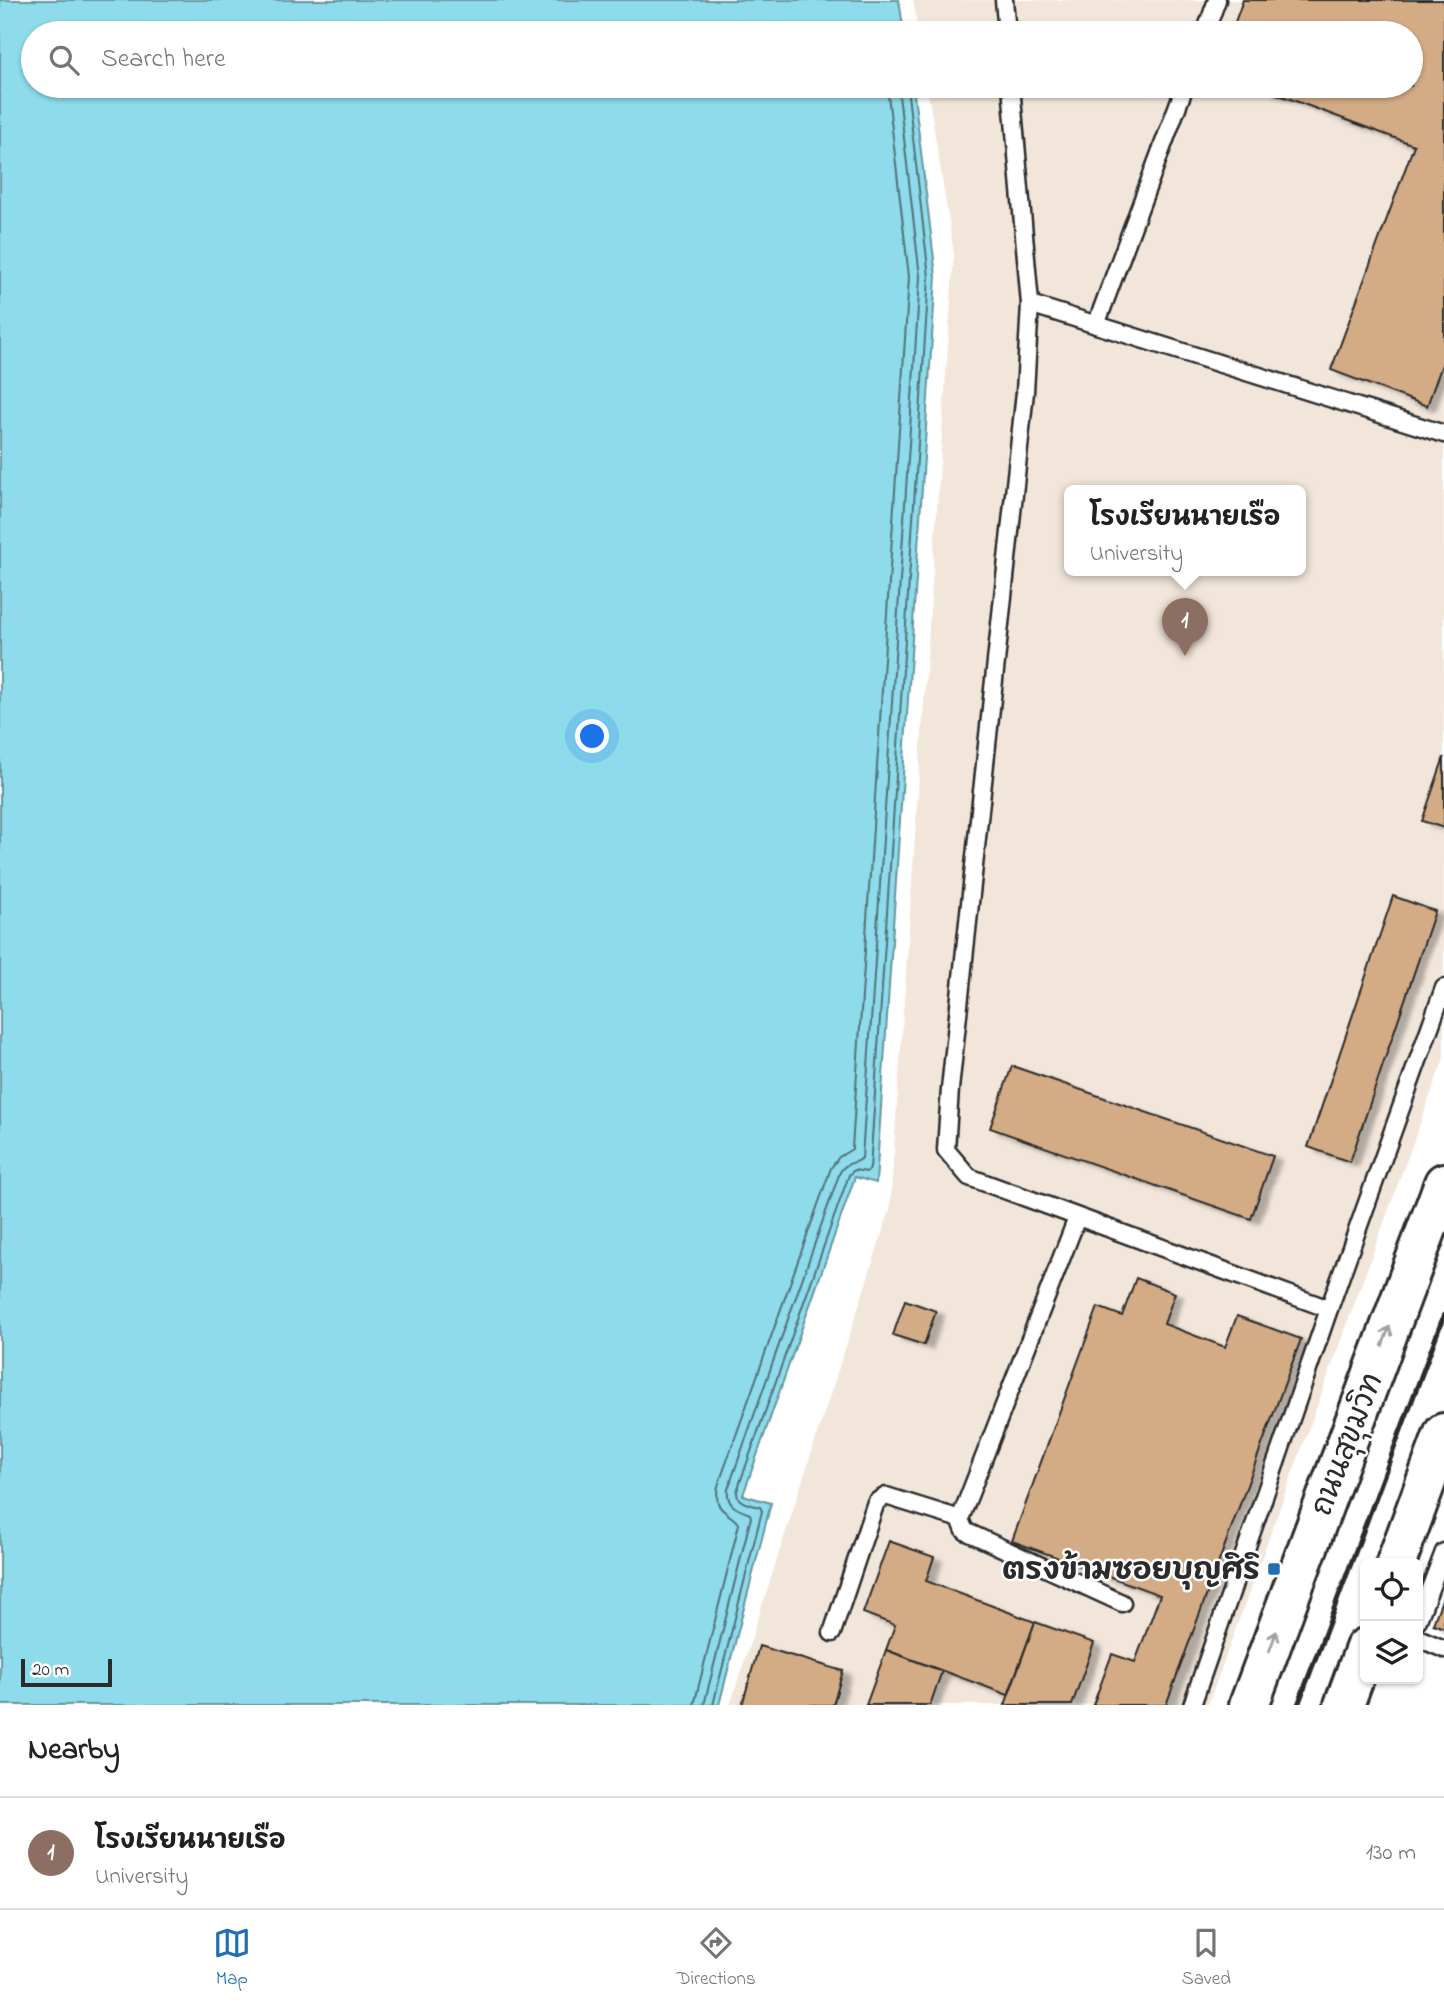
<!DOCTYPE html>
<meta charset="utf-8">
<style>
:root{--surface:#fff;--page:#f2f2f2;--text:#202124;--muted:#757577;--line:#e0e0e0;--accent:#1f6fb2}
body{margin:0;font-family:"Indie Flower","Playpen Sans Thai",sans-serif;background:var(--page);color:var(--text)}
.controls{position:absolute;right:21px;bottom:21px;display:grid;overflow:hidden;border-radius:10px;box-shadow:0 2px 5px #0004}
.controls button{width:63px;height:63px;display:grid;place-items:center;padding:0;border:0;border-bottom:2px solid var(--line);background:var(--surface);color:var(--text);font:35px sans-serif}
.scale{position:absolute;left:21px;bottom:18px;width:91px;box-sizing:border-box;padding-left:7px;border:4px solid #2b2b2b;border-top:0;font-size:19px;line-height:24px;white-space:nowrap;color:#2b2b2b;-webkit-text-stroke:5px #fff;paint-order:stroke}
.you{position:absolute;left:593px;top:737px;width:24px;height:24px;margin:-18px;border:5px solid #fff;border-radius:50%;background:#1a73e8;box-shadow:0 0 0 10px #1a73e833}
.badge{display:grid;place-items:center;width:46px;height:46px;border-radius:50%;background:var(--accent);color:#fff;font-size:23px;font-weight:700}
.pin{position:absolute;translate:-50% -58px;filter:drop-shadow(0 2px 4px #0008)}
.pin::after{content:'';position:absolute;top:37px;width:24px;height:21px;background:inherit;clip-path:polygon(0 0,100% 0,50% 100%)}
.popup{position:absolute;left:1064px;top:485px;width:242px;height:91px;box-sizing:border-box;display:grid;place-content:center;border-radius:10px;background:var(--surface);filter:drop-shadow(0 2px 5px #0005);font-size:23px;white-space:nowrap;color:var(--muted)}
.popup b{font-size:26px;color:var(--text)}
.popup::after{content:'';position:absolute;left:50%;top:100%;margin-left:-14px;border:14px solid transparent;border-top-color:var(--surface)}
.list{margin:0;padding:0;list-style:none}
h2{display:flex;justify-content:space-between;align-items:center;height:91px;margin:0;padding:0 28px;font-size:30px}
h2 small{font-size:23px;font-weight:400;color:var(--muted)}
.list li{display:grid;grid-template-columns:46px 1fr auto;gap:21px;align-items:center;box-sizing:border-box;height:112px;padding:0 28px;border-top:2px solid var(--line)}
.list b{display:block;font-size:26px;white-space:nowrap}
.list p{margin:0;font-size:23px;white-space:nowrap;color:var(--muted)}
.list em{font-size:23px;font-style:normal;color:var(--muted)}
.icon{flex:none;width:38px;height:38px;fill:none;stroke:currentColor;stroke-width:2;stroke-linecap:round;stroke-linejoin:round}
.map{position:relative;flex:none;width:1444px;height:1705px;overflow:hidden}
.search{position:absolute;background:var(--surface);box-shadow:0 2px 5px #0004;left:21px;right:21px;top:21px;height:77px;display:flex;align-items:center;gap:18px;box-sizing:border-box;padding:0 24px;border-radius:38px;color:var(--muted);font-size:26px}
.sheet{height:203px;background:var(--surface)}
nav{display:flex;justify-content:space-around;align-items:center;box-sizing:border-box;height:98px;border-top:2px solid var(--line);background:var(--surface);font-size:19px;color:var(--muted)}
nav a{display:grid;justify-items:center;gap:4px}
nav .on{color:var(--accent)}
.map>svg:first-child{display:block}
.built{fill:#f2e6da;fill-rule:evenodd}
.water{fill:#8ddbeb;stroke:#66959e;stroke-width:2}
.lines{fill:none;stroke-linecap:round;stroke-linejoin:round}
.shore{stroke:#527178;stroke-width:2}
.building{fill:#d3ab85;stroke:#2b2b2b;stroke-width:2;filter:url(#shadow)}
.service-casing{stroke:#2b2b2b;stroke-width:21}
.trunk-casing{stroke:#2b2b2b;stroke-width:44}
.service{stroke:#fff;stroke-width:16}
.trunk{stroke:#fff;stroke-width:38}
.rail{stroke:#2b2b2b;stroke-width:5}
.oneway{stroke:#a0a0a0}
.poi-dot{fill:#1f6fb2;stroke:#fff;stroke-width:2.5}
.labels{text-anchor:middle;stroke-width:5;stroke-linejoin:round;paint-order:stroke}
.street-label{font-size:30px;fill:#2b2b2b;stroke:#fff}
.poi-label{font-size:30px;font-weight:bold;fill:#2b2b2b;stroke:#fff;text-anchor:end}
</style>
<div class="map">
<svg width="1444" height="1705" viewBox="0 0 1444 1705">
<defs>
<filter id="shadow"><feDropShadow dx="8" dy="4.5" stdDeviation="2" flood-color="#0004"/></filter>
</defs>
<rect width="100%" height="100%" fill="#fff"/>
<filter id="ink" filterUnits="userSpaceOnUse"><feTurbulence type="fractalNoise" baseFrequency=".0143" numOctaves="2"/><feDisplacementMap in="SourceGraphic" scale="14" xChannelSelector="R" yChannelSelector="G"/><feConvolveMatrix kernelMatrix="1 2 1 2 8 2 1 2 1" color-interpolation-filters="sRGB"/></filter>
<g filter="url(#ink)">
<path class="built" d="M913,0H1444V1058L1208,1705H730L890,1209L954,254L927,86H1411V33H918ZM1070,490H1300V570H1070Z"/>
<polygon class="water" points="0,0 899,0 904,33 33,33 33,86 913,86 936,276 876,1183 855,1177 743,1495 771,1503 719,1705 0,1705"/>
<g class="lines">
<g class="shore">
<path d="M694,1705L739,1524C727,1510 713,1512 718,1486L831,1168L839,1157L852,1149L909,277L887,86"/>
<path d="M704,1705L751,1517L750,1514C736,1509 726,1505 728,1489L840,1172C847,1160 856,1165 862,1158L920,277L898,86"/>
<path d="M713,1705L762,1511L760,1507C750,1504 736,1504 737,1491L849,1175L854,1170L867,1172L870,1169L929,277L907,86"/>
</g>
</g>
<g class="building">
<polygon points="1243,0 1444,0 1444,359 1427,406 1331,370 1414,145 1266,90 1267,86 1411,86 1411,33 1231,33"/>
<polygon points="1444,757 1444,828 1422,821"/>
<polygon points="1393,896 1435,911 1350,1162 1308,1147"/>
<polygon points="1012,1066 1273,1156 1251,1219 990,1128"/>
<polygon points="1136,1278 1175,1293 1164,1324 1225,1347 1237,1316 1301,1339 1166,1705 1093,1705 1112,1654 1135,1662 1160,1595 1012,1541 1098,1307 1122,1316"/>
<polygon points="905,1300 936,1311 924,1345 893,1335"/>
<polygon points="889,1541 934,1557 926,1581 1035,1622 1008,1695 886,1650 895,1625 863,1613"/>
<polygon points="1444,1594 1444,1628 1433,1624"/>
<polygon points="1035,1622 1094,1643 1072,1705 1005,1705"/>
<polygon points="759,1646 843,1671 833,1705 742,1705"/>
<polygon points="886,1650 942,1671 930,1705 866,1705"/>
</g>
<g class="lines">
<g class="service-casing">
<g id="service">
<polyline points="1004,0 1007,33"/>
<polyline points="1205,33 1217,0"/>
<polyline points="1011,86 1030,304 1025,392 950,1089 946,1150 969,1177 1329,1309"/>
<polyline points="1030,304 1444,434"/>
<polyline points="1096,325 1185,86"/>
<polyline points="1077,1218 960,1519 965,1531 1122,1603"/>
<polyline points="1418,1620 1444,1552"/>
<polyline points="832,1633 876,1502 886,1496 960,1519"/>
<polyline points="1418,1638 1444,1649"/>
<polyline points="1192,1705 1329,1309 1444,988"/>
</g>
</g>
<g class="trunk-casing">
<g id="trunk">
<polyline points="1396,1563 1444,1433"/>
<polyline points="1249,1705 1444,1183"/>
<polyline points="1344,1705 1365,1648"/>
</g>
</g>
<use href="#service" class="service"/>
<use href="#trunk" class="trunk"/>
<polyline class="rail" points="1298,1705 1444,1315"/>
</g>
<defs><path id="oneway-shaft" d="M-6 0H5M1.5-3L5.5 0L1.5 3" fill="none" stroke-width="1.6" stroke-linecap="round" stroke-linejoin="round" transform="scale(1.75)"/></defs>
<g class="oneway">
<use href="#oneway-shaft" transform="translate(1386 1336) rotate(-69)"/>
<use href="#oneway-shaft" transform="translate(1273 1641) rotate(-70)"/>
</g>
</g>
<rect class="poi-dot" x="1267" y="1562" width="14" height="14" rx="3.5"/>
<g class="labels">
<g class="street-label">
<text transform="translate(1346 1444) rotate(-69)" y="10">ถนนสุขุมวิท</text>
</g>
<g class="poi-label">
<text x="1260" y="1579">ตรงข้ามซอยบุญศิริ</text>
</g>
</g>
</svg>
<div class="controls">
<button><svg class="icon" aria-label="locate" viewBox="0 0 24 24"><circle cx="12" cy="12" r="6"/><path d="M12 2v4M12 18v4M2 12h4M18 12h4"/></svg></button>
<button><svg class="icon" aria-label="layers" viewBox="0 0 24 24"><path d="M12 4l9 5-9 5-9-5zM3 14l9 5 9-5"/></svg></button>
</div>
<div class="scale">20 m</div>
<div class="you"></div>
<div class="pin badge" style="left:1185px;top:656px;background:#8d6e63">1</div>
<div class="popup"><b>โรงเรียนนายเรือ</b>University</div>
<div class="search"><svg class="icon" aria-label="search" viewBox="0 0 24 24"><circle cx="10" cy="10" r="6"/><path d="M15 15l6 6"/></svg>Search here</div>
</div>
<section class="sheet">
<h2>Nearby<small></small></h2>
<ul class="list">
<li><span class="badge" style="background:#8d6e63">1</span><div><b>โรงเรียนนายเรือ</b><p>University</p></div><em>130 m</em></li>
</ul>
</section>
<nav>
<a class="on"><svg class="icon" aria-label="map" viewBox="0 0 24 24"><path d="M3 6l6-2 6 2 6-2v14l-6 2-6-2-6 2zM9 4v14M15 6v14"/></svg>Map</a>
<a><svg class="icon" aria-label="directions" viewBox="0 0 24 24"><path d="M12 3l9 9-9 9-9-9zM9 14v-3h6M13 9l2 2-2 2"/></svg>Directions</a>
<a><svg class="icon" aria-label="saved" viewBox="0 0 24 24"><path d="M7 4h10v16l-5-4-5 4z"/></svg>Saved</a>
</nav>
